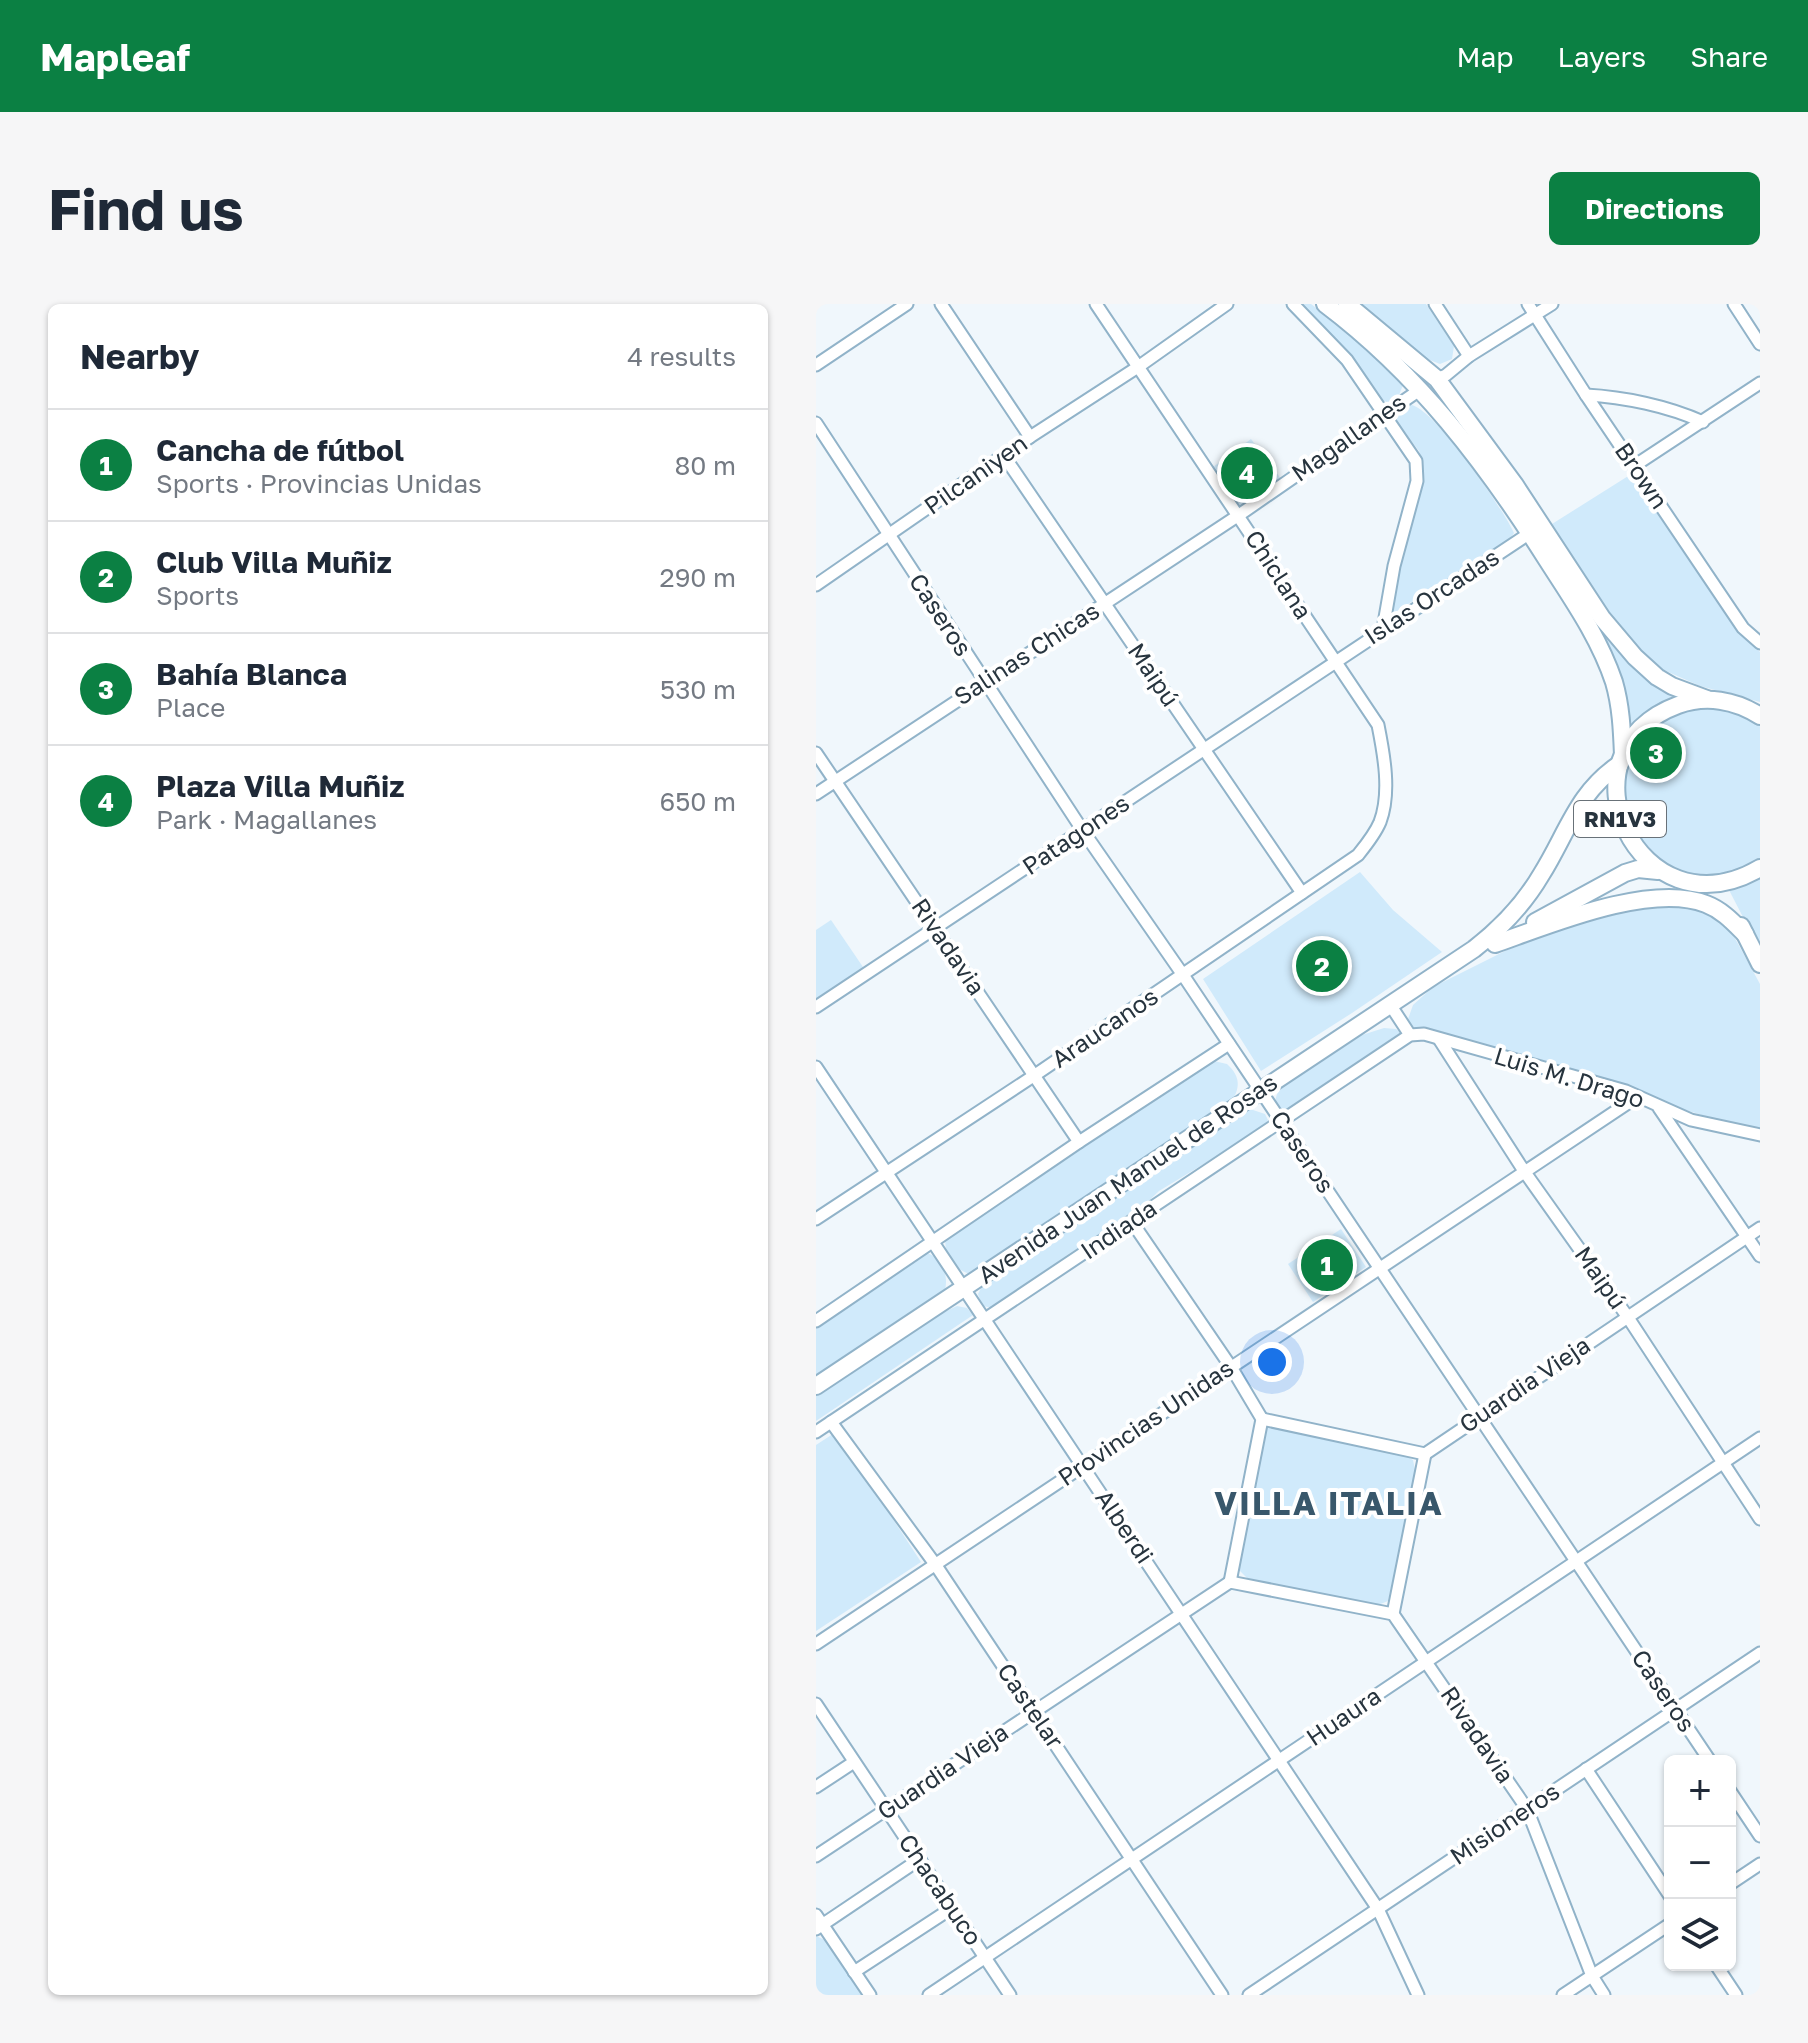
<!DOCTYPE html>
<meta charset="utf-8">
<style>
:root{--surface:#fff;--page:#f6f6f7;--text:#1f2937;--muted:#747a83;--line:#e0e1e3;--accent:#0b8043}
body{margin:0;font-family:"Golos Text",sans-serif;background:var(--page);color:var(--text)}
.controls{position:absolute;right:24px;bottom:24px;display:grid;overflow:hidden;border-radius:12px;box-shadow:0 2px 6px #0004}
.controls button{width:72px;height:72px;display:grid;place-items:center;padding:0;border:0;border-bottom:2px solid var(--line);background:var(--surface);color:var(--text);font:40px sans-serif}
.you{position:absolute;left:456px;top:1058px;width:28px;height:28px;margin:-20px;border:6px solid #fff;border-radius:50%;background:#1a73e8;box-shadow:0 0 0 12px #1a73e833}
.badge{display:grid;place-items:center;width:52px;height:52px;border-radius:50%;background:var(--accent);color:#fff;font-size:26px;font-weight:700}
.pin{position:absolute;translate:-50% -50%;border:4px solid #fff;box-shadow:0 2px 8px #0006}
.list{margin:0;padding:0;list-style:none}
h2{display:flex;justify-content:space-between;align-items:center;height:104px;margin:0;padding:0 32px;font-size:34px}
h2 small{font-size:26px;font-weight:400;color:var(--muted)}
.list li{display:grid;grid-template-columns:52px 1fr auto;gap:24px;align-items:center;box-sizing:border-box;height:112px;padding:0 32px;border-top:2px solid var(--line)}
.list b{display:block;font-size:30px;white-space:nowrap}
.list p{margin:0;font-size:26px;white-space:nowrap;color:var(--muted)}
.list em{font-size:26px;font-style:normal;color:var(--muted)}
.icon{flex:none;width:44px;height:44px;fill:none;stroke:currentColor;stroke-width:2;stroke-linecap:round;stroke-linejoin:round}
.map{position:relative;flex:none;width:944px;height:1691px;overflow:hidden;border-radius:12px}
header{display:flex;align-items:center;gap:48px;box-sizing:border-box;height:112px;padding:0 40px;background:var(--accent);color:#fff}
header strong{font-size:38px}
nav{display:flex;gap:44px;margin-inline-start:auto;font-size:28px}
.intro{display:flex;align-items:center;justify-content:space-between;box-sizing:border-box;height:192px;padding:0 48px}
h1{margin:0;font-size:56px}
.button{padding:20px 36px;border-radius:12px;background:var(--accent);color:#fff;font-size:28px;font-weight:700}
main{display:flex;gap:48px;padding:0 48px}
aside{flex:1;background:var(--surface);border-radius:12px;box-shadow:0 2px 6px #0004}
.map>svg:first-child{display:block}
.green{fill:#d0eafb}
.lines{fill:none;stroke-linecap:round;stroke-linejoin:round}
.street-casing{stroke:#91b3c9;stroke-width:15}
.primary-casing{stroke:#91b3c9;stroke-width:20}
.street{stroke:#fff;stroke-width:11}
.primary{stroke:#fff;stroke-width:16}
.labels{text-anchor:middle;stroke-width:8;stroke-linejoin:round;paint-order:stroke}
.shield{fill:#fff;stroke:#687178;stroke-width:2}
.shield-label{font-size:22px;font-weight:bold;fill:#27343e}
.street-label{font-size:24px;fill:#27343e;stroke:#fff}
.district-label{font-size:32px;font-weight:bold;letter-spacing:2px;fill:#38576b;stroke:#fff}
</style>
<header>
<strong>Mapleaf</strong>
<nav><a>Map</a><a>Layers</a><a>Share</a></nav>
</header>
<div class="intro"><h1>Find us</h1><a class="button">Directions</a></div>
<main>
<aside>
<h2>Nearby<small>4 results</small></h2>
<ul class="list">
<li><span class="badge">1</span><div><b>Cancha de fútbol</b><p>Sports · Provincias Unidas</p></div><em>80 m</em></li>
<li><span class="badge">2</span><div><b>Club Villa Muñiz</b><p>Sports</p></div><em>290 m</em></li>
<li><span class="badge">3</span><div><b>Bahía Blanca</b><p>Place</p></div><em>530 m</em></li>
<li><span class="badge">4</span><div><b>Plaza Villa Muñiz</b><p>Park · Magallanes</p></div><em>650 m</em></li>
</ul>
</aside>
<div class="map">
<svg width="944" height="1691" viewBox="0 0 944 1691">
<rect width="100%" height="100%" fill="#f0f7fc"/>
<g class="green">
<polygon points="483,0 495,0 556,47 587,81 581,96 573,99 566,96"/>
<polygon points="516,0 523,0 551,23 615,83 650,123 769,297 868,393 841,403 812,431 812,398 801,364 707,210"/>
<polygon points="544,0 610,0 638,42 636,55 624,60 606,53"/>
<path d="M596,101C621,108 686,203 698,229L693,236L578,309L575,301L603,190L607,160L603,147L578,115L579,108L588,102Z"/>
<polygon points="435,135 466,176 424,204 397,163"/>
<polygon points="817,169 920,324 944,348 944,398 884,382 841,363 790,307 736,220"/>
<polygon points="884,402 912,404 944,420 944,555 938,560 898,573 857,566 824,541 806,503 809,461 822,436 856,409"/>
<polygon points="544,568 577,606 626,648 536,709 445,767 387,675"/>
<polygon points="944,571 944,646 913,586 915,582"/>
<polygon points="838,599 891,606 915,627 944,680 944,829 893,818 889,812 837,796 810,781 775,770 599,724 591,718 597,701 617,683 725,629 757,616"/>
<polygon points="15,616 49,666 0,698 0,626"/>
<path d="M568,724L580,725L586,730L475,805L461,804C457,795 461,788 468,782L546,731Z"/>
<path d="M398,757L411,760C422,770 425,780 418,793L155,970C138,967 126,948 130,931Z"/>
<polygon points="434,805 449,810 452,816 449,823 343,887 322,907 254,949 178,1004 166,1002 162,990 168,978"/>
<polygon points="525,925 550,963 497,998 472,960"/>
<path d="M111,949C125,953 133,971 129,986L0,1075V1021L105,951Z"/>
<polygon points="141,1002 151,1004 157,1011 0,1117 0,1092 124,1010"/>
<polygon points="459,1121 590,1152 597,1156 600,1171 572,1297 562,1301 432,1275 423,1266 449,1126 453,1122"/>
<polygon points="20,1128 105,1258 0,1327 0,1141"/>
<polygon points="0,1632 9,1636 46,1691 0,1691"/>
</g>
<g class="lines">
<g class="street-casing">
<g id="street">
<polyline points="125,0 214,133"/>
<polyline points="477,0 531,56 600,157 601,177 578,262 567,325"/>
<polyline points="619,0 653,52"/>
<polyline points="712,0 770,91 927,324 944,339"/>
<polyline points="918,0 944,40"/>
<polyline points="0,61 91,0"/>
<polyline points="621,75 630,71 653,52 736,0"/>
<path d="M770,91C808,93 852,102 887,118"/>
<polyline points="0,119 267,527 367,671 894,1457"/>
<polyline points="188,152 486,589"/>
<polyline points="818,162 944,79"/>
<polyline points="0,281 214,133 322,63 411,0"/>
<polyline points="0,449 263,838"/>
<polyline points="0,490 423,211 605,85"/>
<polyline points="575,702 594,731"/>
<polyline points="0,703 714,229"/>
<polyline points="623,735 708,867 811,1012 944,1215"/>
<polyline points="0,763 562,1605 602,1691"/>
<polyline points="843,804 944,952"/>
<path d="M0,915L219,771L542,551C550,541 559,530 564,518C575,489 568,451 562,421L280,0"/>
<polyline points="316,918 415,1063 446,1115 414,1278"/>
<polyline points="0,1017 263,838 413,740"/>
<polyline points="446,1115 609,1150"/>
<polyline points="15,1118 119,1260 406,1691"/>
<polyline points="0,1128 594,731 608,730 810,787 875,816 944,831"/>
<polyline points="609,1150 944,924"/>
<polyline points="414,1278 577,1310 711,1505 776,1672 788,1691"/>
<polyline points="577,1310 609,1150"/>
<polyline points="0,1340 821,793"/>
<polyline points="0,1400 194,1691"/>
<polyline points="770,1465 854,1592"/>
<polyline points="0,1483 38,1458"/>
<polyline points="914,1487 944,1532"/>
<polyline points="0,1552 414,1278"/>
<polyline points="914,1580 944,1560"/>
<polyline points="0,1611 54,1691"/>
<polyline points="0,1625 104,1555"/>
<polyline points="900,1661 920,1691"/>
<polyline points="38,1668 136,1604"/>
<polyline points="113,1691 944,1134"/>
<polyline points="433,1691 944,1349"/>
<polyline points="747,1691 854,1620"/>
</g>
</g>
<g class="primary-casing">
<g id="primary">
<path d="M509,0C602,70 669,158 731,256C756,295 783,333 798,378C805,402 806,426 807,451"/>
<polyline points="531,0 621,75 699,181 786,314 819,353 841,373 856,382 891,395"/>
<path d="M944,412C919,396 890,391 862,401C736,448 823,635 944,564"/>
<polyline points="719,618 809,569 822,565 842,567"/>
<polyline points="925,622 944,660"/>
<path d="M679,640C733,621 835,578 890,600C906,606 917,618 929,630"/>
<path d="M0,1082L658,645C685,624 708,600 725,571C751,530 761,488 804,460"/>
</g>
</g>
<use href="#street" class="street"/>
<use href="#primary" class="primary"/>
</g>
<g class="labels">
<rect class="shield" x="758" y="497" width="92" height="36" rx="6"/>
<g class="shield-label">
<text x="804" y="523">RN1V3</text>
</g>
<g class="street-label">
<text transform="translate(533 134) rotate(-35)" y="8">Magallanes</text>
<text transform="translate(160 171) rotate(-35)" y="8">Pilcaniyen</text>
<text transform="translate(825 172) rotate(56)" y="8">Brown</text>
<text transform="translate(462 271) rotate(57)" y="8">Chiclana</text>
<text transform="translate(616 293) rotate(-33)" y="8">Islas Orcadas</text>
<text transform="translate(124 311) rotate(57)" y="8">Caseros</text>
<text transform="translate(211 350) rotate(-33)" y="8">Salinas Chicas</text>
<text transform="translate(337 371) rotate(56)" y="8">Maipú</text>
<text transform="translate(260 531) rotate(-34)" y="8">Patagones</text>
<text transform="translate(132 643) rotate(56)" y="8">Rivadavia</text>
<text transform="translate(289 724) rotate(-34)" y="8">Araucanos</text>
<text transform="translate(753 774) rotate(17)" y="8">Luis M. Drago</text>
<text transform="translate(486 848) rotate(56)" y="8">Caseros</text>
<text transform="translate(312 875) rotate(-34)" y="8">Avenida Juan Manuel de Rosas</text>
<text transform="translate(303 926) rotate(-34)" y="8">Indiada</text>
<text transform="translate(784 974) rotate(55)" y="8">Maipú</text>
<text transform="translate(709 1081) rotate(-34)" y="8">Guardia Vieja</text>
<text transform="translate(330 1119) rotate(-34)" y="8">Provincias Unidas</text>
<text transform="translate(308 1223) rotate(56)" y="8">Alberdi</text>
<text transform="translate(847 1387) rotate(56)" y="8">Caseros</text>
<text transform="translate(214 1402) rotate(56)" y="8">Castelar</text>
<text transform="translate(528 1413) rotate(-34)" y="8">Huaura</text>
<text transform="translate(661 1431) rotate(56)" y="8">Rivadavia</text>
<text transform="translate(127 1468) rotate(-34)" y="8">Guardia Vieja</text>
<text transform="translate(689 1520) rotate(-34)" y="8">Misioneros</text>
<text transform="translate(124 1586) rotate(56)" y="8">Chacabuco</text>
</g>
<g class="district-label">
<text x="513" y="1211">VILLA ITALIA</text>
</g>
</g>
</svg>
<div class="controls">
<button>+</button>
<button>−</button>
<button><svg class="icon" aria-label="layers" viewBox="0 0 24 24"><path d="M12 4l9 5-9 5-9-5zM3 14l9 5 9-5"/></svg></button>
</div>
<div class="you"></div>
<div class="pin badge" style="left:511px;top:961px">1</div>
<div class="pin badge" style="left:506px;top:662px">2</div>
<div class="pin badge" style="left:840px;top:449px">3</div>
<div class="pin badge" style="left:431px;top:169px">4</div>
</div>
</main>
